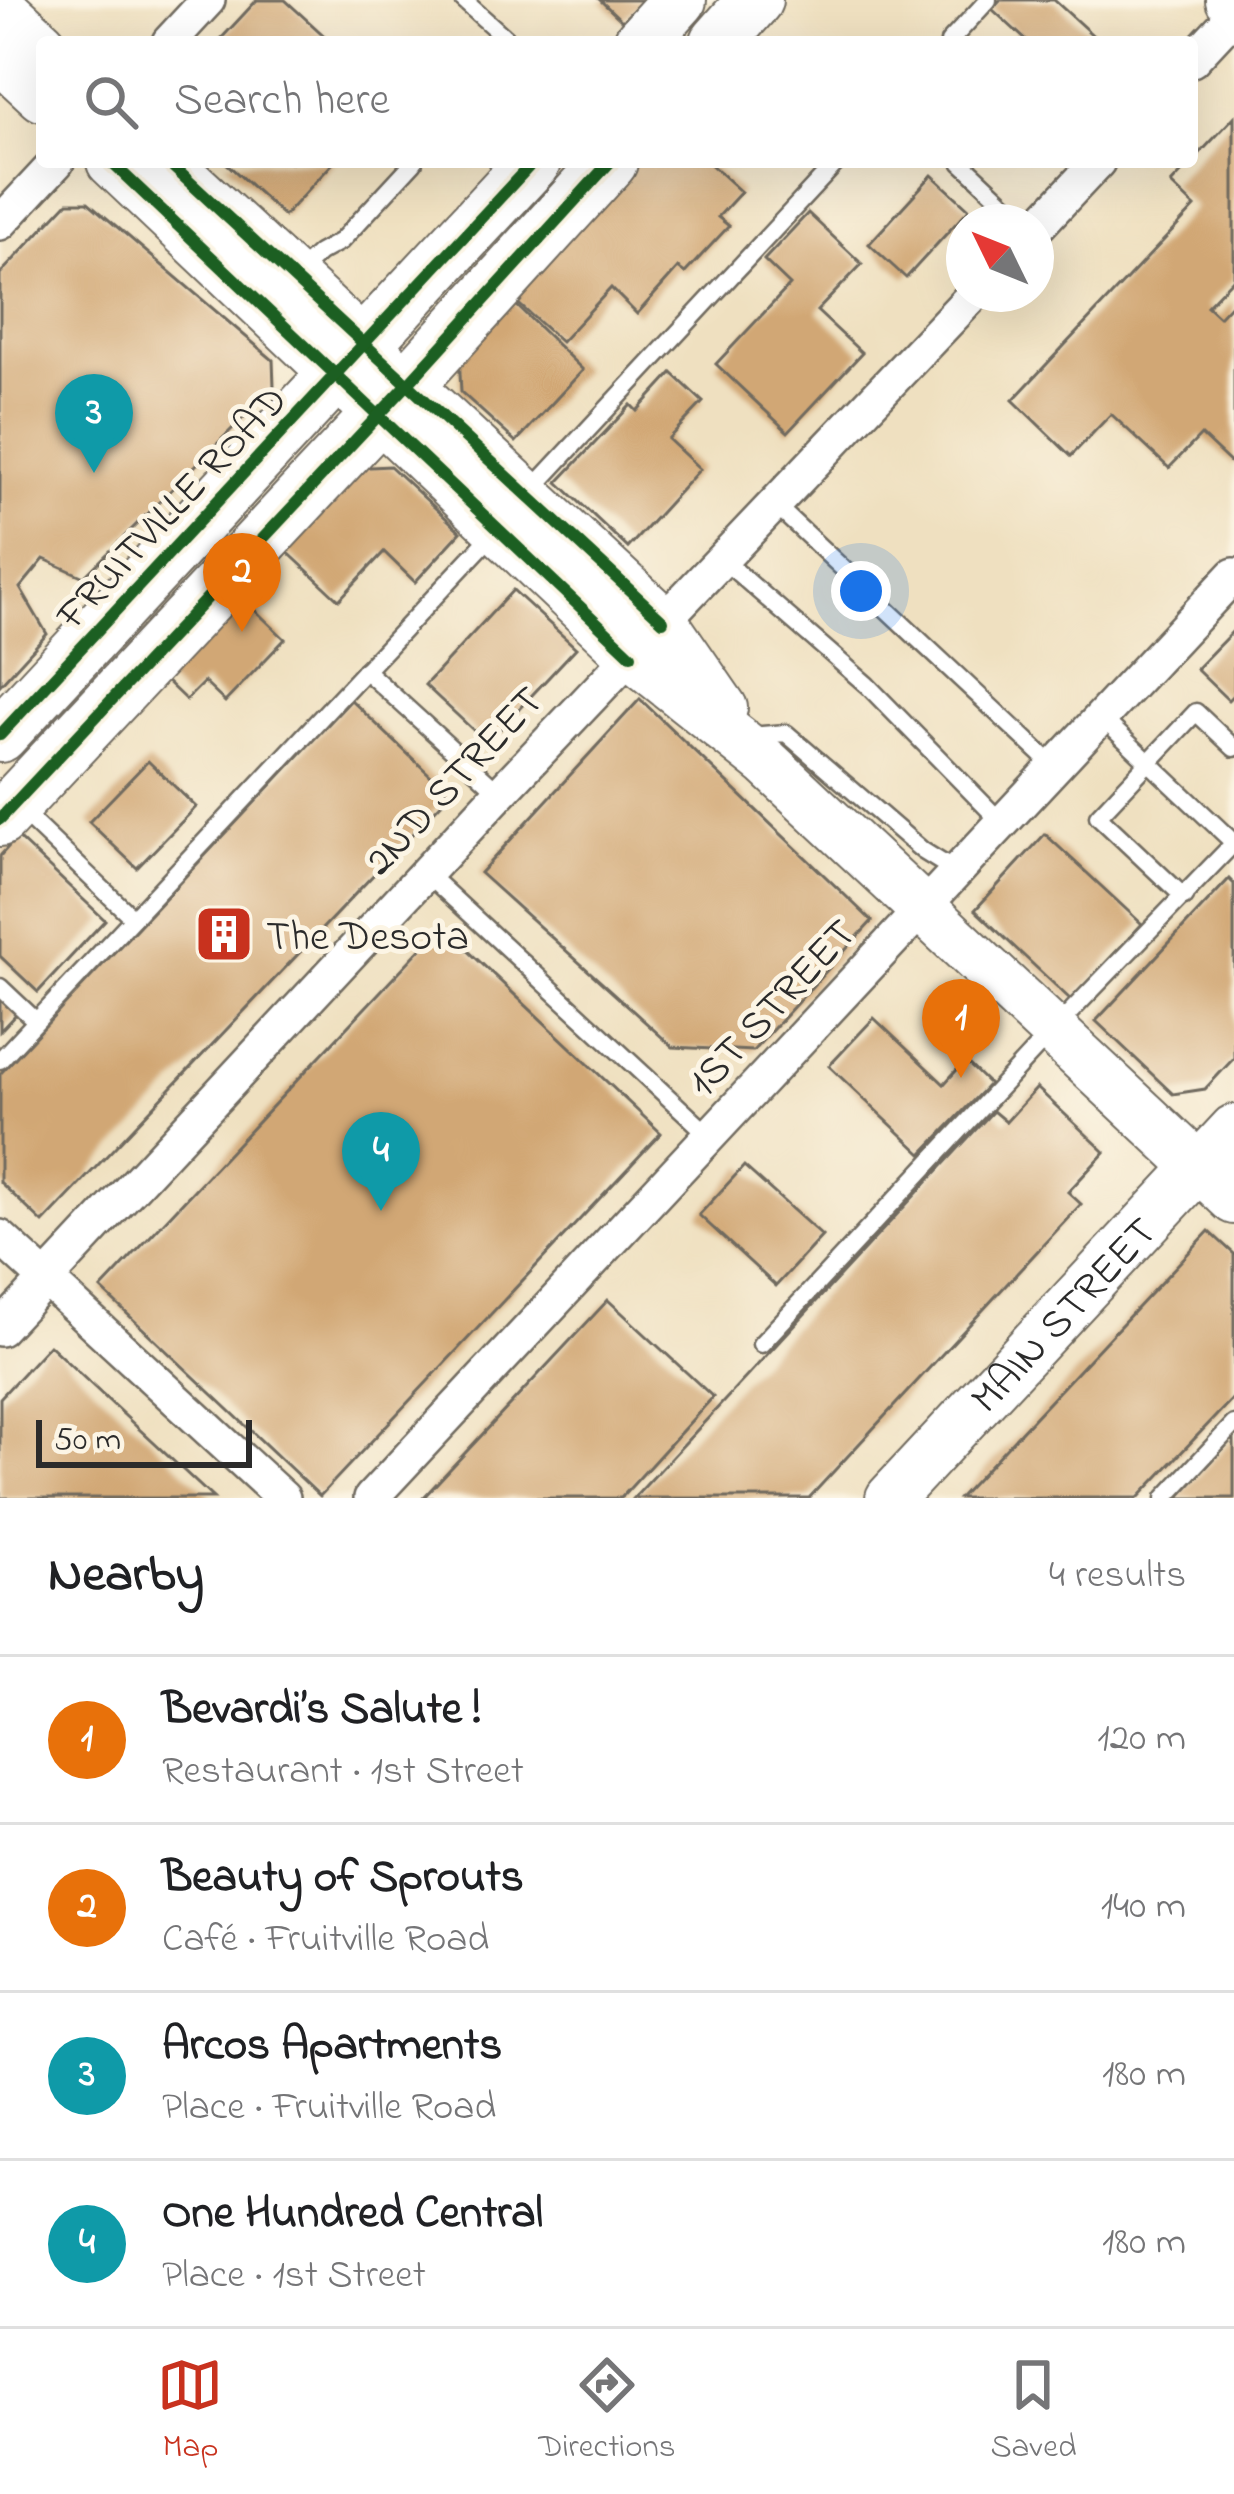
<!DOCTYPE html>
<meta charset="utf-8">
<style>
:root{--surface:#fff;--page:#f6f6f6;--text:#202124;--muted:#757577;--line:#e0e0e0;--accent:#c8321e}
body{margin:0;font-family:"Indie Flower",sans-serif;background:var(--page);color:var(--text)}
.compass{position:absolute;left:946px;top:204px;width:108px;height:108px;border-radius:50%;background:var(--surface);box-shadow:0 12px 48px #0002;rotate:313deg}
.scale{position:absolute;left:36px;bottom:30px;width:216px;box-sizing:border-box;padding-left:12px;border:6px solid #2b2b2b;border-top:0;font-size:33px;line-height:42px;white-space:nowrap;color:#2b2b2b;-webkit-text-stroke:9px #fcf5e5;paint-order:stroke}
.you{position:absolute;left:861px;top:591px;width:42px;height:42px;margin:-30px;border:9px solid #fff;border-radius:50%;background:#1a73e8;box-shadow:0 0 0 18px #1a73e833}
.badge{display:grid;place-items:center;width:78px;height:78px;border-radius:50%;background:var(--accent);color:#fff;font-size:39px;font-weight:700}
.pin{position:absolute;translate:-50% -99px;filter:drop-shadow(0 3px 6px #0008)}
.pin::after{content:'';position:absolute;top:63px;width:42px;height:36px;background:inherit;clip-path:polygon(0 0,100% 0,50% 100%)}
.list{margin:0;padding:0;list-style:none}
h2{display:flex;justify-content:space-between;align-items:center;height:156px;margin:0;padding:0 48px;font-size:51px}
h2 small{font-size:39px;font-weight:400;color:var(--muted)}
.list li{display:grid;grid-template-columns:78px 1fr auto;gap:36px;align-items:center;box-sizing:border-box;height:168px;padding:0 48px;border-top:3px solid var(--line)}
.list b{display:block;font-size:45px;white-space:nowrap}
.list p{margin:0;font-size:39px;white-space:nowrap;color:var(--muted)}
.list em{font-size:39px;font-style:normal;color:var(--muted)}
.icon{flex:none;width:66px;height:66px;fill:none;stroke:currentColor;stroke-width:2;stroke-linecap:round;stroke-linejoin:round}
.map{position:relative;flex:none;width:1234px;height:1498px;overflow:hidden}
.search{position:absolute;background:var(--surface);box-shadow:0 12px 48px #0002;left:36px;right:36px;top:36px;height:132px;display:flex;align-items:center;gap:30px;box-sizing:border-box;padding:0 42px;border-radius:12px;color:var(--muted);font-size:45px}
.sheet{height:828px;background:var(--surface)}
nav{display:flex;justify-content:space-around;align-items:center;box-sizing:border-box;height:168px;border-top:3px solid var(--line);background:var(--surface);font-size:33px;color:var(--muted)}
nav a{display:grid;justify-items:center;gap:6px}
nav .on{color:var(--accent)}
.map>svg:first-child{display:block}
.building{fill:#d1a774}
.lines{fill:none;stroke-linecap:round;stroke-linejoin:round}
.lane-casing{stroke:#706a5f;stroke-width:21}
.street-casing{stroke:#706a5f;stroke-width:38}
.secondary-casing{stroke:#706a5f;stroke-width:52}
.primary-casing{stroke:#706a5f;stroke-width:58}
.lane{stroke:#fff;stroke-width:16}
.street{stroke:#fff;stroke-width:33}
.secondary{stroke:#fff;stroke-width:48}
.primary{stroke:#fff;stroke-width:54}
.cycleway-casing{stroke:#fcf5e5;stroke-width:20}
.cycleway{stroke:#1b5e20;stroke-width:12}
.labels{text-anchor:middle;stroke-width:10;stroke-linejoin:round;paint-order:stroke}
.street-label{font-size:42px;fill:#2b2b2b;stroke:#fcf5e5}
.poi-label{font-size:42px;fill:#2b2b2b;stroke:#fcf5e5;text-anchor:start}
</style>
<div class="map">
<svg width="1234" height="1498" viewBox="0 0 1234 1498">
<rect width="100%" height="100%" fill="#fcf5e5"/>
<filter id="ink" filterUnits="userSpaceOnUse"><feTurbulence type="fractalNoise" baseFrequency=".00833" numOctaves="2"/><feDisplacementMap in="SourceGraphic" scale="24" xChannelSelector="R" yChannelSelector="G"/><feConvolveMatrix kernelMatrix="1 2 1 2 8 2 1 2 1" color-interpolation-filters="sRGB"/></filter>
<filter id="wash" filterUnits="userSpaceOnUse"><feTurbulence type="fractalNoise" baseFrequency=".004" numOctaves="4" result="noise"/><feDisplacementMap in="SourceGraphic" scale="48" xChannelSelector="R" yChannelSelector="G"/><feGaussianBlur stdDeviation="2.7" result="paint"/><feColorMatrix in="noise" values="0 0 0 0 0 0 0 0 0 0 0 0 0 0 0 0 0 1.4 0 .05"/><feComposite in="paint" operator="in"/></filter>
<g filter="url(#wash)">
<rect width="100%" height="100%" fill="#efe0c0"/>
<g id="blocks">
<g class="building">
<polygon points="257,0 285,0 331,42 218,42"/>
<polygon points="600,0 643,0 622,21"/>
<polygon points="1000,0 1054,0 1100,42 1028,42 992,9"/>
<polygon points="1234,117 1234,278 1207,306 1219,317 1234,301 1234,466 1201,435 1169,468 1111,414 1071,456 1013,400 1195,207 1171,184"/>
<polygon points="225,162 334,162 284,216"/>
<polygon points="634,162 708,162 741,192 718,217 729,226 685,273 678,268 637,314 611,288 561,342 511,297"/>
<polygon points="932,175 969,209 906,278 869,244"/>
<polygon points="68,202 88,202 273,360 274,387 84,577 44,559 20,588 47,634 0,685 0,274"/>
<polygon points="808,213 862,264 817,311 862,353 788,432 716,364 790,285 764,260"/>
<polygon points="510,299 583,370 516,442 461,392 459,352"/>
<polygon points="672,373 703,402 668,439 700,469 628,548 558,482 631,405 637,411"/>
<polygon points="390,466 461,532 415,582 384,552 339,600 280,545 352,468"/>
<polygon points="513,590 576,648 487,743 425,685"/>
<polygon points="238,594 285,639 225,702 204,682 186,700 160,675"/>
<polygon points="1234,630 1234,694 1228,700 1196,669"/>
<polygon points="640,699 872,921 753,1051 673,1047 480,873"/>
<polygon points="351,700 450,794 43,1223 0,1182 0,1074"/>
<polygon points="148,761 196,807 137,868 89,822"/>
<polygon points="1045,834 1142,924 1071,1000 975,910"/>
<polygon points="17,837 105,920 38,992 0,956 0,856"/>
<polygon points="1229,879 1234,884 1234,1058 1205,1089 1173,1094 1096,1021"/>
<polygon points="442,926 661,1133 320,1496 101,1289"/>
<polygon points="0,998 17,1013 0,1031"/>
<polygon points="874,1018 944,1084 965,1061 989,1084 922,1154 829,1066"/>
<polygon points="1037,1088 1105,1152 1068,1192 1081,1204 809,1498 634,1498 993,1111 1006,1122"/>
<polygon points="744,1166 822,1236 776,1286 699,1215"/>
<polygon points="1209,1231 1234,1254 1234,1397 1215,1417 1138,1498 959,1498"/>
<polygon points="608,1300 713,1397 621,1498 423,1498"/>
<polygon points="49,1345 213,1498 0,1498 0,1398"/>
<polygon points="1234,1437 1234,1498 1178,1498"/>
</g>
</g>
</g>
<g filter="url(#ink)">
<use href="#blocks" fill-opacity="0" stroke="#706a5f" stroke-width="3"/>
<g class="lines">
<g class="lane-casing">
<g id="lane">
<polyline points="463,0 510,42"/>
<polyline points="949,42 988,0"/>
<polyline points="961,162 1025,222"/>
<polyline points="297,273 319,253 341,241 414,162"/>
<polyline points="528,494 837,162"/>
<polyline points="774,504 1055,767"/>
<polyline points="722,559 867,685 1002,823"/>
<polyline points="365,670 500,793"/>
<polyline points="1101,717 1234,843"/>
<polyline points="750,736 786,733 923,851 957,872"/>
<polyline points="19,809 133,918"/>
<polyline points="426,873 710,1136"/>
<polyline points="1184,897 1098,816 1196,712 1234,748"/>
<polyline points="0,987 36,1021"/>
<polyline points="0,1060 496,531"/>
<polyline points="761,1344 1054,1029 1234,843"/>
<polyline points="1165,1498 1234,1424"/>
</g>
</g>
<g class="street-casing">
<g id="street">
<polyline points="169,42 208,0"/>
<polyline points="1192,60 1234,15"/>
<polyline points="0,223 57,162"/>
<polyline points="1036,228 1098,162"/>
<polyline points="0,1237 283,1498"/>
<polyline points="0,1329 500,793 974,294"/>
<polyline points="371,1498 1234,575"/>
</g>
</g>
<g class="secondary-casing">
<g id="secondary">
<polyline points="1230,0 1234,3"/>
<polyline points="0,5 42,44"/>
<polyline points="0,58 42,97"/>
<polyline points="111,162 631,655 767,763 1234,1200"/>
<polyline points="168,162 663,621 723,708"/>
<path id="s1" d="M890,1498L1234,1129"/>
</g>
</g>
<g class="primary-casing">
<g id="primary">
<polyline points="641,42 679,0"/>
<polyline points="718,42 755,0"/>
<polyline points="0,735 533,162"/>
<polyline points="0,819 407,385 610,162"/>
</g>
</g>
<use href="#lane" class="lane"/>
<use href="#street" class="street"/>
<use href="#secondary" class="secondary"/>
<use href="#primary" class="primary"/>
<g class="cycleway-casing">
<g id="cycleway">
<polyline points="111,162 631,655"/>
<polyline points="168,162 663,621"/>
<polyline points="0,735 533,162"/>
<polyline points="0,819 407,385 610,162"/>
</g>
</g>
<use href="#cycleway" class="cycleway"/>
</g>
</g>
<defs>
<g id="building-square" transform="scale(3)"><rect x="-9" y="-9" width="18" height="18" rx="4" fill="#c8321e" stroke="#fcf5e5"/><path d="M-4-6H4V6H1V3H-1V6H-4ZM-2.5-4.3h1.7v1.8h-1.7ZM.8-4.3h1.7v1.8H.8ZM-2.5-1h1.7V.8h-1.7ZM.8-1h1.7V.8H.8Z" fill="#fff"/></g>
</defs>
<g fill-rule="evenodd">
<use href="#building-square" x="224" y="934"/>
</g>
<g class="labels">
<g class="street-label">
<text transform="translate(170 506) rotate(-47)" y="15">FRUITVILLE ROAD</text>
<text transform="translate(452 779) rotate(-47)" y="15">2ND STREET</text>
<text transform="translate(770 1006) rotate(-47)" y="15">1ST STREET</text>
<text dy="15" stroke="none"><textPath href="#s1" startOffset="252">MAIN STREET</textPath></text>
</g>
<g class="poi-label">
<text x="266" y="949">The Desota</text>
</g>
</g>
</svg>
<svg class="compass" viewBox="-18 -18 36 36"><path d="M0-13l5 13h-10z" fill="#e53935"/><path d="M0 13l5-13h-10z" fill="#757577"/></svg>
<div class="scale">50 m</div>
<div class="you"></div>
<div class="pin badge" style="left:961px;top:1078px;background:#e8710a">1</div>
<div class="pin badge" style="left:242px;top:632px;background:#e8710a">2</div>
<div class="pin badge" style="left:94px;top:473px;background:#0f9aa8">3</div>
<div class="pin badge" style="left:381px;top:1211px;background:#0f9aa8">4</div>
<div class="search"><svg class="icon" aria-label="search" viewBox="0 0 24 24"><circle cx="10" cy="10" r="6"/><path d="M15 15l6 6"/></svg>Search here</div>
</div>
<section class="sheet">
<h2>Nearby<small>4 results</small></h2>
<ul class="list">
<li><span class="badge" style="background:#e8710a">1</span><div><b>Bevardi’s Salute !</b><p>Restaurant · 1st Street</p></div><em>120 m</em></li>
<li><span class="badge" style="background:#e8710a">2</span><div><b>Beauty of Sprouts</b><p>Café · Fruitville Road</p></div><em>140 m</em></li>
<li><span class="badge" style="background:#0f9aa8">3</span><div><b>Arcos Apartments</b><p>Place · Fruitville Road</p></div><em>180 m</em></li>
<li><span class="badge" style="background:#0f9aa8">4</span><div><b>One Hundred Central</b><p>Place · 1st Street</p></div><em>180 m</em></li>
</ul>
</section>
<nav>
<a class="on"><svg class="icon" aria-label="map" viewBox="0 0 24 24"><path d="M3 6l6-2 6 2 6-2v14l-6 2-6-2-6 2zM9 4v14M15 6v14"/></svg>Map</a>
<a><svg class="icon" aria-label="directions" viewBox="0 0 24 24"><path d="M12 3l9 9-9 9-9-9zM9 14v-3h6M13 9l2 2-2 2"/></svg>Directions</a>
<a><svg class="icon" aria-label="saved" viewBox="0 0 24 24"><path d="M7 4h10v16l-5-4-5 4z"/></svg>Saved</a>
</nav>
